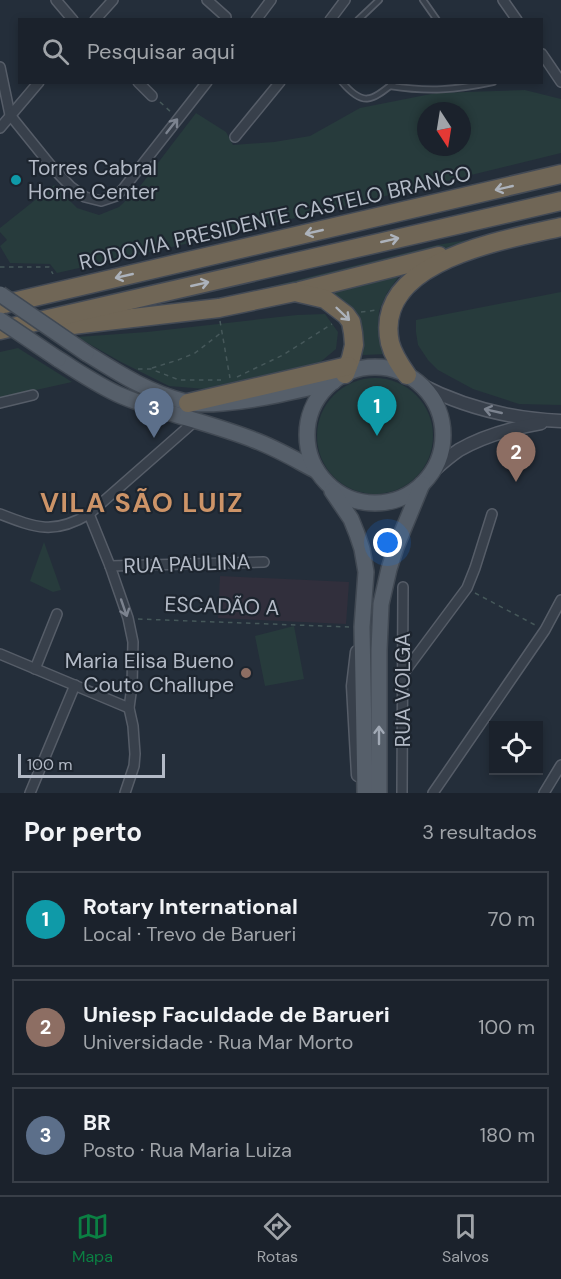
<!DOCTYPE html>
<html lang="pt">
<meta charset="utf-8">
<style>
:root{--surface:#1b222c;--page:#242a34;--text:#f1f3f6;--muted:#a0a4a9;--line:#393f48;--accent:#0b8043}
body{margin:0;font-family:"DM Sans",sans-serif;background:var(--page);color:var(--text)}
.controls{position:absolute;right:18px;bottom:18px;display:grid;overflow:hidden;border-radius:0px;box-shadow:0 3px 9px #0003}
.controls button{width:54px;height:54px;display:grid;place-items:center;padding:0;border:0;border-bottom:2px solid var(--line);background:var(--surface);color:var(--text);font:30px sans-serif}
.compass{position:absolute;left:417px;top:102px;width:54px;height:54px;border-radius:50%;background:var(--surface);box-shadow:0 3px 9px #0003;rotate:168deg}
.scale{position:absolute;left:18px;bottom:15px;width:147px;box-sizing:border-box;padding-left:6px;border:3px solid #b3bac6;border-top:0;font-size:16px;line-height:21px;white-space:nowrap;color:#b3bac6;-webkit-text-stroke:4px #1d252f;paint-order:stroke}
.you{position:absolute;left:388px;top:543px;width:21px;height:21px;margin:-15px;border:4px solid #fff;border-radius:50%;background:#1a73e8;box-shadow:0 0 0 9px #1a73e833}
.badge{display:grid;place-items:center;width:39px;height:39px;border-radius:50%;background:var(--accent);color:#fff;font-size:20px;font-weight:700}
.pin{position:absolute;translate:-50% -50px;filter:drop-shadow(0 2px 3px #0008)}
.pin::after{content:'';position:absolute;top:32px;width:21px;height:18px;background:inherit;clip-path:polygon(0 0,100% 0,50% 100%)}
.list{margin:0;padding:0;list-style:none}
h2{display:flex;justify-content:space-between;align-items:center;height:78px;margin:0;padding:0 24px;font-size:26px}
h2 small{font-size:20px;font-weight:400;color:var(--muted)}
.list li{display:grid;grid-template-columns:39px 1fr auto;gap:18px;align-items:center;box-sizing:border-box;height:96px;margin:0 12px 12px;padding:0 12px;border:2px solid var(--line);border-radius:0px}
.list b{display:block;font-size:22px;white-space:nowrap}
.list p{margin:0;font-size:20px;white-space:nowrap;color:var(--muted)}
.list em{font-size:20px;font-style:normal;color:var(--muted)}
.icon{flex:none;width:33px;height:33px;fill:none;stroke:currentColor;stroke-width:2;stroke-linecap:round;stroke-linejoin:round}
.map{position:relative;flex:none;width:561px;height:793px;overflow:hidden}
.search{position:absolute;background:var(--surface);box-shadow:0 3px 9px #0003;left:18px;right:18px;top:18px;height:66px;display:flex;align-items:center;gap:15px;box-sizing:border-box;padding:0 21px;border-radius:0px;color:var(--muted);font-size:22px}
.sheet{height:402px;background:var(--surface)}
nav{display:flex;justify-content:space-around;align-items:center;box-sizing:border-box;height:84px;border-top:2px solid var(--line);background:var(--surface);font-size:16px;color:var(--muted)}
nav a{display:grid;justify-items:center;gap:3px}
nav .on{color:var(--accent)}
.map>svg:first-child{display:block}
.medical{fill:#312f3c}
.green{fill:#273b3c;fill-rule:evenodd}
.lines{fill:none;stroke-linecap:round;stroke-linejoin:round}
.service-casing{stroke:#565d68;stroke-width:8}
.minor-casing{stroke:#565d68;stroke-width:12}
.tertiary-casing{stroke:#565d68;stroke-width:15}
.primary-casing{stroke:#414953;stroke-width:18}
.motorway-casing{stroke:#434a55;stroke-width:21}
.path{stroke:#46585a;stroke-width:1.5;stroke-dasharray:4.5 4.5;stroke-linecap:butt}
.service{stroke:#38404b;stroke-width:4.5}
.minor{stroke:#38404b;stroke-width:9}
.tertiary{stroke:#38404b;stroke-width:12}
.primary{stroke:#565f6a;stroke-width:15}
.motorway{stroke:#706656;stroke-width:18}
.primary-bridge-casing{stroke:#414953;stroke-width:18;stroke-linecap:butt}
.primary-bridge{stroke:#565f6a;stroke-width:15}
.oneway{stroke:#7c838f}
.oneway2{stroke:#acb2bb}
.oneway3{stroke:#a0a8b4}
.culture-dot{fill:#0f9aa8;stroke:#1d252f;stroke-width:2}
.education-dot{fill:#8d6e63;stroke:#1d252f;stroke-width:2}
.labels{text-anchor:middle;stroke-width:4.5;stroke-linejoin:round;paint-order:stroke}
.poi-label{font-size:21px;fill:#b3bac6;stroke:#1d252f;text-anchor:start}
.street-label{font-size:21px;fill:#b3bac6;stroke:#1d252f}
.district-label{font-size:27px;font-weight:bold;letter-spacing:1.5px;fill:#cd9468;stroke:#1d252f}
</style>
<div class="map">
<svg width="561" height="793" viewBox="0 0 561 793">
<rect width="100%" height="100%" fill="#242e3a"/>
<polygon class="medical" points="220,576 349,582 346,624 218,618"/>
<g class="green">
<path d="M525,90L561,99V153L225,235L57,273L50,264L10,263L0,246L7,240L0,232V228L54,185L77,208L99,215L119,207L138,189L196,113L226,132L233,145L274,142L310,136L360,108L436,93ZM426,111H462V147H426Z"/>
<polygon points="515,232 421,262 399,276 387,293 379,311 378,329 386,354 363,355 363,338 359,320 349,306 333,294 221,299 437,245"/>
<polygon points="561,292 561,405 519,404 473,389 438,370 428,360 418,345 416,332 416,320"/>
<polygon points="325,314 338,332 336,349 318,364 282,373 205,389 169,386 121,362 77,337 147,332 297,315"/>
<polygon points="18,348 72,382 0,398 0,352"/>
<circle cx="375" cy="436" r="58"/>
<polygon points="44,542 61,590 53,592 30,581"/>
<polygon points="294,626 304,679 265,686 255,636"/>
</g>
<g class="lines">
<g class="service-casing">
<g id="service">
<polyline points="423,0 437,20"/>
<polyline points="358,20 379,0"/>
<path d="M342,82C364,108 372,100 395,82"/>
<path d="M390,86C429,92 455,90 493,82"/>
</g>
</g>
<g class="minor-casing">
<g id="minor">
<polyline points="56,0 73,20"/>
<polyline points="207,0 226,17"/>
<polyline points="503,0 517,20"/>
<polyline points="95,20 113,0"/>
<polyline points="256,20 271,0"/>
<polyline points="330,20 345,0"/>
<polyline points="542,54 561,82"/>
<polyline points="0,67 10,115 52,167 71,187 85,197 101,201 116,196 123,189 207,82"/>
<polyline points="138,82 152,96"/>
<polyline points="0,128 39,82"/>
<polyline points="235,137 280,82"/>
<polyline points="0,403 33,395"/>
<path d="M0,514C36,528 54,535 89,514L195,421"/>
<polyline points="89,514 110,566 128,618 133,642 132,686 129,708 133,726 135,754 134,766 125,793"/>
<polyline points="110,566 264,562"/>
<polyline points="0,654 129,708"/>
<polyline points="35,669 57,614"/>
<polyline points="403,674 467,588 475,568 492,514"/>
<polyline points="30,793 75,685"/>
<polyline points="402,793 403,587"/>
<polyline points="433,793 545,630 561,600"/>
<polyline points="544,793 561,765"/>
</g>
</g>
<g class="tertiary-casing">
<g id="tertiary">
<path d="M419,384C463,407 512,419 561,421"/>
<path d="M433,471C441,464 450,456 459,450C485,435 512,428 541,423"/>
<polyline points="357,652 353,686 358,775"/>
</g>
</g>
<g class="primary-casing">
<g id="primary">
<path d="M86,353C118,373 149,393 186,402C197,405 211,404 223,403C260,400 296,391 333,382"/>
<path d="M58,359C79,372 99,386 122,396C165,414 211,423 254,440C276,448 296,460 317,471"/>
<circle cx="375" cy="435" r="68"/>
<polyline points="332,491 351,519 357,534 362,549 366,572 362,627 365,793"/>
<polyline points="379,793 379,650 381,604 389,569 396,547 422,484"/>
</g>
</g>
<g class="motorway-casing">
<g id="motorway">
<polyline points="300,291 439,256"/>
<polyline points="0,305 561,174"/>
<polyline points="55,327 219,308 295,292 325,299 346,315 351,322 353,333 354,345 351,358 345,374"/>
<polyline points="0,330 561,201"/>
<path d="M407,375C400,365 393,355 390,343C372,260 505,240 561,227"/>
<polyline points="188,403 348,366"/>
</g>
</g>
<g class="path">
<polyline points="160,102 172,113"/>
<polyline points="0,267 49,267 53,274"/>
<polyline points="361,312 377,310"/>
<polyline points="220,321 230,378"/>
<polyline points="152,368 178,360 195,353 222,332"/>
<polyline points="138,369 151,369 179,380 221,380"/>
<polyline points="237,377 283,355 332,324"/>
<polyline points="475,593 537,626"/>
<polyline points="138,619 349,627"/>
</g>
<use href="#service" class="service"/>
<use href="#minor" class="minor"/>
<use href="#tertiary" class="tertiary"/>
<use href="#primary" class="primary"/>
<use href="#motorway" class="motorway"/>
<g class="primary-bridge-casing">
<g id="primary-bridge">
<polyline points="0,294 86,353"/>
<polyline points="0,320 58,359"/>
</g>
</g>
<use href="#primary-bridge" class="primary-bridge"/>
</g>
<defs><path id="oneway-shaft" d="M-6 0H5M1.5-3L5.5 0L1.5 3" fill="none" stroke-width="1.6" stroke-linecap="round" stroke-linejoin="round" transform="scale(1.5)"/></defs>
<g class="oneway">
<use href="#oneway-shaft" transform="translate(172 126) rotate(-52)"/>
<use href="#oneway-shaft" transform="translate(493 411) rotate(-167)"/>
<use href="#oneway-shaft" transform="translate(124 608) rotate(71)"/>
</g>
<g class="oneway2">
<use href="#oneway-shaft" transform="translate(504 188) rotate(167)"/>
<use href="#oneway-shaft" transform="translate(314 232) rotate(167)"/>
<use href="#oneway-shaft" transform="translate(390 240) rotate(-13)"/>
<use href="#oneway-shaft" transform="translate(124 276) rotate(167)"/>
<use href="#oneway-shaft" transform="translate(200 284) rotate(-13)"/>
<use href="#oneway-shaft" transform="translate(343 314) rotate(44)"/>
</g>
<use class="oneway3" href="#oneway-shaft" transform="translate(379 735) rotate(-90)"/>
<circle class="culture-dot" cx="16" cy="180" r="6"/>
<circle class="education-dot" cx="246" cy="673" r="6"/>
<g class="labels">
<g class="poi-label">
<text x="28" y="175">Torres Cabral<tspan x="28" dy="24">Home Center</tspan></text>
<text x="234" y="668" text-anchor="end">Maria Elisa Bueno<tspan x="234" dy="24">Couto Challupe</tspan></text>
</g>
<g class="street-label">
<text transform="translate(275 218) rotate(-13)" y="7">RODOVIA PRESIDENTE CASTELO BRANCO</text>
<text transform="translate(187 564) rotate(-2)" y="7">RUA PAULINA</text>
<text transform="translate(222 606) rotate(2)" y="7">ESCADÃO A</text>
<text transform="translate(403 690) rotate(-90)" y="7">RUA VOLGA</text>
</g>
<g class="district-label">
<text x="142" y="512">VILA SÃO LUIZ</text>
</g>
</g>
</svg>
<div class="controls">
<button><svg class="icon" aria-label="locate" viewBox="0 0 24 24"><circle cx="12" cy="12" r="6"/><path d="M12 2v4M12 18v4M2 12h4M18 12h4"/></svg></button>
</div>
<svg class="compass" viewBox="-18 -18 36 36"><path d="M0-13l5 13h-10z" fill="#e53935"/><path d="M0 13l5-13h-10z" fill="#a0a4a9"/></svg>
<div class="scale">100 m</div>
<div class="you"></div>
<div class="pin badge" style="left:377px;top:436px;background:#0f9aa8">1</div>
<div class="pin badge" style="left:516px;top:482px;background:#8d6e63">2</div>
<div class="pin badge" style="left:154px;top:438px;background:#5c6f8a">3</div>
<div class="search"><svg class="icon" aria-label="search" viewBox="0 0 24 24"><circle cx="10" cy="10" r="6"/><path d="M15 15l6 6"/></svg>Pesquisar aqui</div>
</div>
<section class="sheet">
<h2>Por perto<small>3 resultados</small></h2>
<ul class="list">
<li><span class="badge" style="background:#0f9aa8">1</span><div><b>Rotary International</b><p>Local · Trevo de Barueri</p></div><em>70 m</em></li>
<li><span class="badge" style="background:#8d6e63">2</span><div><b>Uniesp Faculdade de Barueri</b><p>Universidade · Rua Mar Morto</p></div><em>100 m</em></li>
<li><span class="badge" style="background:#5c6f8a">3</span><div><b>BR</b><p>Posto · Rua Maria Luiza</p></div><em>180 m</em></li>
</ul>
</section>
<nav>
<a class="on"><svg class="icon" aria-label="map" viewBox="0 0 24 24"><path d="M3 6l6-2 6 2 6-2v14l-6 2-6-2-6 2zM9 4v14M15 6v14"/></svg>Mapa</a>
<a><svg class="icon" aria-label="directions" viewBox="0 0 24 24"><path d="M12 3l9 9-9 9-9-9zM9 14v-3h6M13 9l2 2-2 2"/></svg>Rotas</a>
<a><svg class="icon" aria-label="saved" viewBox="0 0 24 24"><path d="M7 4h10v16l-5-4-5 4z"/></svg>Salvos</a>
</nav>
